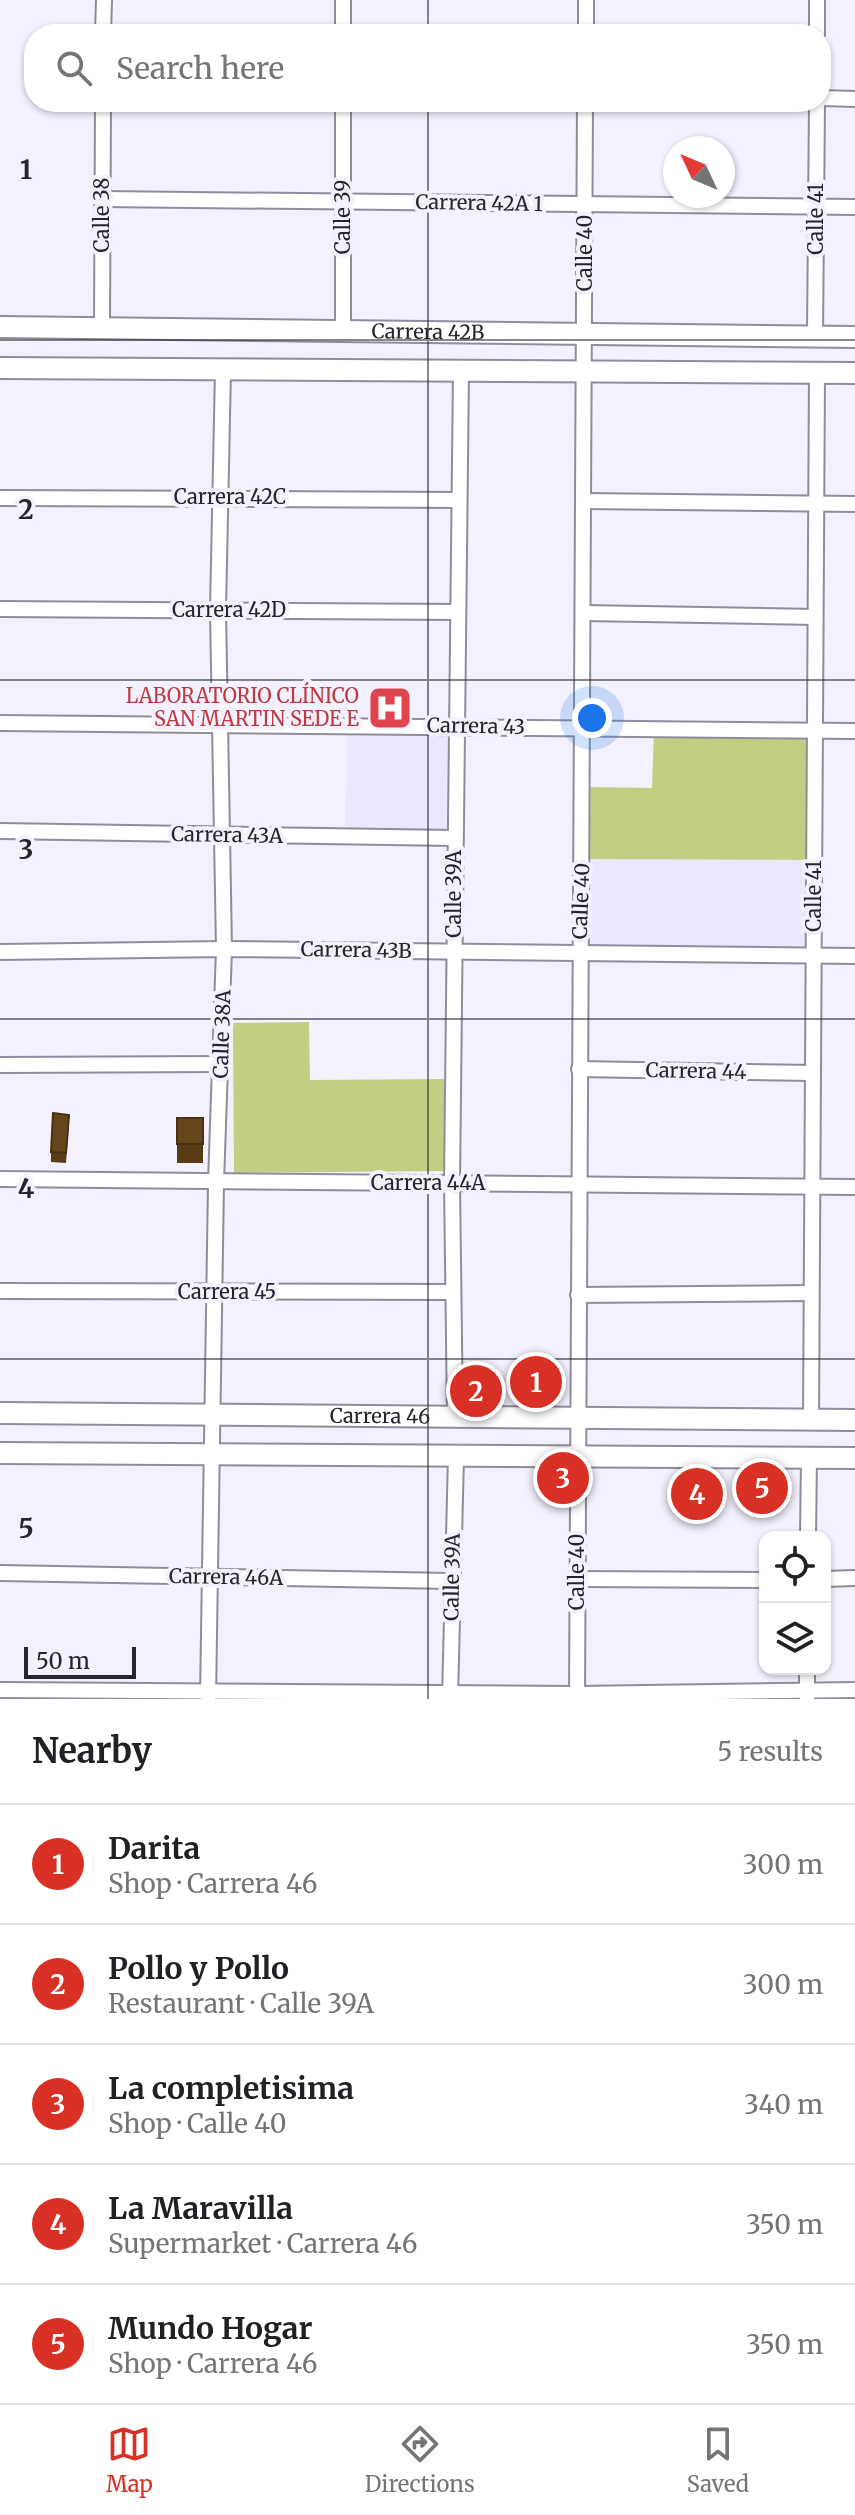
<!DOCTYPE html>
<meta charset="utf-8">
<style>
:root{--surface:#fff;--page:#f6f6f6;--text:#202124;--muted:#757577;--line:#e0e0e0;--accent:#d93025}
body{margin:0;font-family:Merriweather,serif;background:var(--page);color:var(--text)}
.controls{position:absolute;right:24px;bottom:24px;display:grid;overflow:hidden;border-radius:16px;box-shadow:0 2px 6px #0004}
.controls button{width:72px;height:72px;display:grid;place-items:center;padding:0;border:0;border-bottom:2px solid var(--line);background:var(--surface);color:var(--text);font:40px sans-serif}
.compass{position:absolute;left:663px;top:136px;width:72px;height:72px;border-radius:50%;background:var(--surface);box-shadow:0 2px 6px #0004;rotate:314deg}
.scale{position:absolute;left:24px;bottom:20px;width:112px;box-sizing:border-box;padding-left:8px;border:4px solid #26252b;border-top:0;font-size:22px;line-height:28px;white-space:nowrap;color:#26252b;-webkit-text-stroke:6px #f2f1fd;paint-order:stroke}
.you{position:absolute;left:592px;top:718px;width:28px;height:28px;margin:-20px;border:6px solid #fff;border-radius:50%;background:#1a73e8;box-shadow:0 0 0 12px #1a73e833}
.badge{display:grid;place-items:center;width:52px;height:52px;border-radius:50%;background:var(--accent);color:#fff;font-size:26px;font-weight:700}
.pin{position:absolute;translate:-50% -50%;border:4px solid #fff;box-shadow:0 2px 8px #0006}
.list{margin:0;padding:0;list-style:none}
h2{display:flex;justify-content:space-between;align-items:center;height:104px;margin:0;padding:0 32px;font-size:34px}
h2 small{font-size:26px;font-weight:400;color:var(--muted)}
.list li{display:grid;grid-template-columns:52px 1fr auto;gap:24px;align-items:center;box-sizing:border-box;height:120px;padding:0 32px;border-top:2px solid var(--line)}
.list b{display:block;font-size:30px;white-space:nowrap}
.list p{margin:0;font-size:26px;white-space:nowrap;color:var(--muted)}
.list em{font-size:26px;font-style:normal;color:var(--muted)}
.icon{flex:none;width:44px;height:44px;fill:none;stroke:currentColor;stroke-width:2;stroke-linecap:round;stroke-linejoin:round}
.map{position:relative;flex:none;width:855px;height:1699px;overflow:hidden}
.search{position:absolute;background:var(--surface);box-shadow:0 2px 6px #0004;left:24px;right:24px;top:24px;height:88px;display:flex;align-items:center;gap:20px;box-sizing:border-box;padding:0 28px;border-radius:32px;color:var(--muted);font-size:30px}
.sheet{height:704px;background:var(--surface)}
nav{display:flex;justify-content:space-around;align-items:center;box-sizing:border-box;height:112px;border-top:2px solid var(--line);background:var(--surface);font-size:22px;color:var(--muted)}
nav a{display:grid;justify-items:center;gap:4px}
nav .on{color:var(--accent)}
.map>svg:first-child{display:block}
.built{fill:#eae7ff}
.green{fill:#c1cf82}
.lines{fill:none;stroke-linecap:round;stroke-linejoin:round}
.street-casing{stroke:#8f8d9c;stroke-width:18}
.secondary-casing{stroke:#8f8d9c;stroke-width:24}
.street{stroke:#fff;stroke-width:14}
.secondary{stroke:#fff;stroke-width:20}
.wall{fill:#593b16}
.building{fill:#67451a;stroke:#483012;stroke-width:2}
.grid{fill:none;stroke:#26252b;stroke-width:2;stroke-opacity:0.55}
.labels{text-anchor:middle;stroke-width:8;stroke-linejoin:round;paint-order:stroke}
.street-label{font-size:20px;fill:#26252b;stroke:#f2f1fd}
.health-label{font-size:20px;fill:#be3a42;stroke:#f2f1fd;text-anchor:end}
.grid-label{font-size:26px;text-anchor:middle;font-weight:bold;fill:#26252b;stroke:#f2f1fd;stroke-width:8;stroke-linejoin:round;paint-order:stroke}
</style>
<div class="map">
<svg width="855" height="1699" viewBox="0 0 855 1699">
<rect width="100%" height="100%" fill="#f2f1fd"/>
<g class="built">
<polygon points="347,725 456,726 455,838 345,837"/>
<polygon points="583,859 814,860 813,956 579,954"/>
</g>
<g class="green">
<polygon points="654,729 815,731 814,860 583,859 583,787 652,788"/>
<polygon points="309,1022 310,1080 444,1079 444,1171 234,1173 233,1023"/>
</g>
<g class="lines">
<g class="street-casing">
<g id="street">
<polyline points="103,34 104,0"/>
<polyline points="343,34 343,0"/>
<polyline points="586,34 586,0"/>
<polyline points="817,34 817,0"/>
<polyline points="821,98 855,99"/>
<polyline points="102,199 855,207"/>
<polyline points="102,329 103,102"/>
<polyline points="343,331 343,102"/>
<polyline points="815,336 817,102"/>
<polyline points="0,498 459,500"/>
<polyline points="584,501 855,504"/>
<polyline points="0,609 458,612"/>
<polyline points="583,613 815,617"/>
<polyline points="0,723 855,731"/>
<polyline points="0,831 455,838"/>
<polyline points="0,952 224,949 855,956"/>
<polyline points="0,1065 221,1064"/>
<polyline points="579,1069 813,1073"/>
<polyline points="0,1179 855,1187"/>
<polyline points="0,1291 453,1292"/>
<polyline points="578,1295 811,1293"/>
<polyline points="455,1417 452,1183 461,371"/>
<polyline points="811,1419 817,372"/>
<polyline points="808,1537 809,1457"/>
<polyline points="0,1573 451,1581"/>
<polyline points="577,1579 765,1580"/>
<polyline points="825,1579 855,1578"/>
<polyline points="0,1690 577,1694 855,1690"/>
<polyline points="208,1699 216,1183 224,949 218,610 223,370"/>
<polyline points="450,1699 456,1456"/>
<polyline points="577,1699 585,102"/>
<polyline points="807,1699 807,1669"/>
</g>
</g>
<g class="secondary-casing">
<g id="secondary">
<path id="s1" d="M0,327L855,337"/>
<polyline points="0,368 855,373"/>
<path id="s2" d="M0,1413L855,1420"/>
<polyline points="0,1453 855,1458"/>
</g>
</g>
<use href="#street" class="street"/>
<use href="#secondary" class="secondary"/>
</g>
<g class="wall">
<rect x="177" y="1118" width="26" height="45"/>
<polygon points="69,1124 66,1163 51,1162 51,1152"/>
</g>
<g class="building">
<polygon points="53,1113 69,1115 66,1153 51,1152"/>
<rect x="177" y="1118" width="26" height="26"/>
</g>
<path class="grid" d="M428,0V34M428,102V1699M0,340H855M0,680H855M0,1019H855M0,1359H855"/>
<defs>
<g id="hospital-square" transform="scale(2.3)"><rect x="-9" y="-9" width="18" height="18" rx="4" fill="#e0444e" stroke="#f2f1fd"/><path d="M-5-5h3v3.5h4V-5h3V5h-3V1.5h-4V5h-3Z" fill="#fff"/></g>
</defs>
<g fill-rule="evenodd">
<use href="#hospital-square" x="390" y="708"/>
</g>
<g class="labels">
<g class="street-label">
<text transform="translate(479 203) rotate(1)" y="7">Carrera 42A 1</text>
<text transform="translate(102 215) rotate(-90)" y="7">Calle 38</text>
<text transform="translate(343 217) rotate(-90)" y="7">Calle 39</text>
<text transform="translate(816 219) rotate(-90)" y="7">Calle 41</text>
<text transform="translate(585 253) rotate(-90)" y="7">Calle 40</text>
<text dy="7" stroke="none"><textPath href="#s1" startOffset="428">Carrera 42B</textPath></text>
<text x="230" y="504">Carrera 42C</text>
<text x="229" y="617">Carrera 42D</text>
<text transform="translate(476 726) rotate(1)" y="7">Carrera 43</text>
<text transform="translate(227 835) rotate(1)" y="7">Carrera 43A</text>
<text transform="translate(454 894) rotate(-90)" y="7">Calle 39A</text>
<text transform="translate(814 896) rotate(-90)" y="7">Calle 41</text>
<text transform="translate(581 901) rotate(-88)" y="7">Calle 40</text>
<text transform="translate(356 950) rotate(1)" y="7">Carrera 43B</text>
<text transform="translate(222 1034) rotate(-88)" y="7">Calle 38A</text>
<text transform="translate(696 1071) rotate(1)" y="7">Carrera 44</text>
<text x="428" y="1190">Carrera 44A</text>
<text x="227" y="1299">Carrera 45</text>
<text dy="7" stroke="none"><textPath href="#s2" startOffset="380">Carrera 46</textPath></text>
<text transform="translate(577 1572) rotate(-90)" y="7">Calle 40</text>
<text transform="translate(226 1577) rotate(1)" y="7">Carrera 46A</text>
<text transform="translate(452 1577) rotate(-89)" y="7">Calle 39A</text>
</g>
<g class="health-label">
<text x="359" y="703">LABORATORIO CLÍNICO<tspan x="359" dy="23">SAN MARTIN SEDE E</tspan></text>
</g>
</g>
<g class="grid-label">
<text x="26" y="179">1</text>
<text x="26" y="519">2</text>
<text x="26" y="859">3</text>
<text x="26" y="1198">4</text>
<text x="26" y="1538">5</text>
</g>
</svg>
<div class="controls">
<button><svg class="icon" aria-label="locate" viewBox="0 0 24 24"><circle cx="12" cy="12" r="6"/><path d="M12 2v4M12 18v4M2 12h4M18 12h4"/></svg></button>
<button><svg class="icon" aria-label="layers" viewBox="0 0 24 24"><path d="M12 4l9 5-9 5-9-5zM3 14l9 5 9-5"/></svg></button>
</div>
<svg class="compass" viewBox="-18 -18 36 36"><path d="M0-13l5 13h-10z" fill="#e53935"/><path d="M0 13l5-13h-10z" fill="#757577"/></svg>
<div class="scale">50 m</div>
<div class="you"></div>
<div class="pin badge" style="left:536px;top:1382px">1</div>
<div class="pin badge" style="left:476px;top:1391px">2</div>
<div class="pin badge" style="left:563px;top:1478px">3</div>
<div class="pin badge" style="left:697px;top:1494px">4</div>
<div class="pin badge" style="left:762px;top:1488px">5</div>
<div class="search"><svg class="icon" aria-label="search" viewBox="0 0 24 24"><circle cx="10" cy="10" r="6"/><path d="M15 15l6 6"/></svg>Search here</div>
</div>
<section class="sheet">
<h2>Nearby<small>5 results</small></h2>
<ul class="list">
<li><span class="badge">1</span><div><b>Darita</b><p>Shop · Carrera 46</p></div><em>300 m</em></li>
<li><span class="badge">2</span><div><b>Pollo y Pollo</b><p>Restaurant · Calle 39A</p></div><em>300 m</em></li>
<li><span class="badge">3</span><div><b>La completisima</b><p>Shop · Calle 40</p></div><em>340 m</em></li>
<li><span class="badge">4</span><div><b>La Maravilla</b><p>Supermarket · Carrera 46</p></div><em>350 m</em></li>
<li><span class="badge">5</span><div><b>Mundo Hogar</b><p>Shop · Carrera 46</p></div><em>350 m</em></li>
</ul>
</section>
<nav>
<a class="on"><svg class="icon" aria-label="map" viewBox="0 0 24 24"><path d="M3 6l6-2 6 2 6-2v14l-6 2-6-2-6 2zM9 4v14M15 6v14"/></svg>Map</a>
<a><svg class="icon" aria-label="directions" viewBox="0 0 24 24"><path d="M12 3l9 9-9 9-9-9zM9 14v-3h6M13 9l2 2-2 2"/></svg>Directions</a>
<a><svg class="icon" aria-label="saved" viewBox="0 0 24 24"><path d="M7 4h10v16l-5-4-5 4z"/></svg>Saved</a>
</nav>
